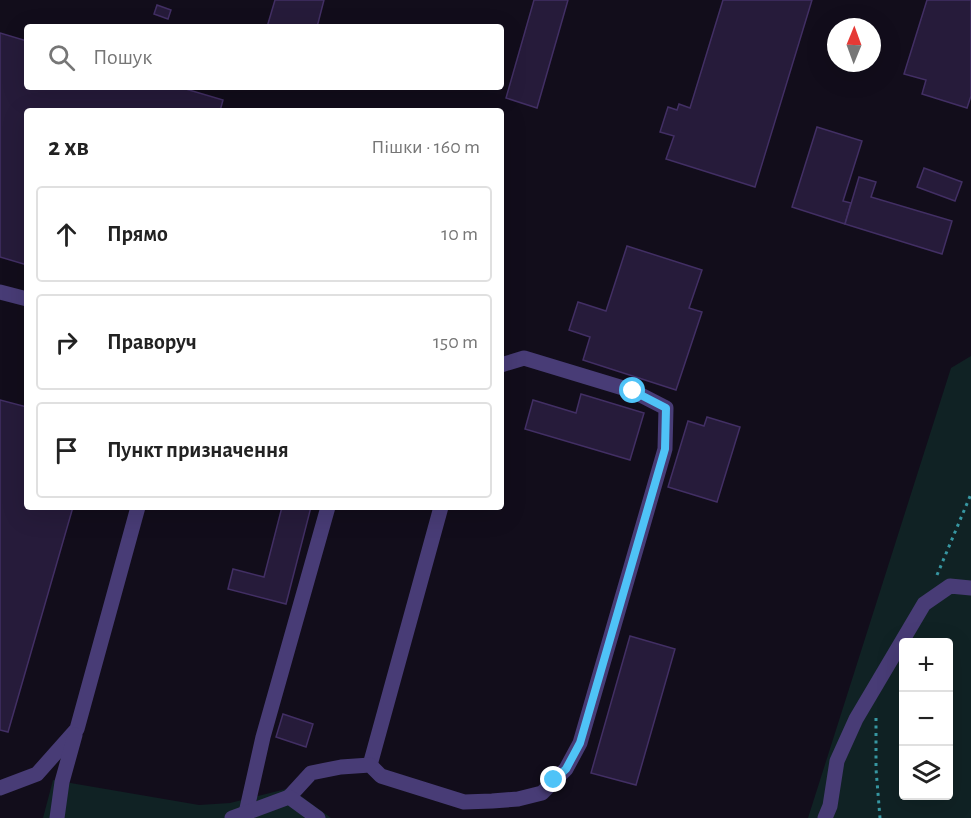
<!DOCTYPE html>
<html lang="uk">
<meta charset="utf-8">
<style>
:root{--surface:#fff;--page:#f2f2f2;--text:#222;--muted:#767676;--line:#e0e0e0}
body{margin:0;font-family:"Alegreya Sans",sans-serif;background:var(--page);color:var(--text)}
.controls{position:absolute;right:18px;bottom:18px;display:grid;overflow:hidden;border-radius:6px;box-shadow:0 6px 24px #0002}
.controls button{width:54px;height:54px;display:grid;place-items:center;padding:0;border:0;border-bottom:2px solid var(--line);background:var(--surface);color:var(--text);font:30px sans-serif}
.compass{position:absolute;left:827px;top:18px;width:54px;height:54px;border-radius:50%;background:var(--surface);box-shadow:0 6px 24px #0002;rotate:1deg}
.stop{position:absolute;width:18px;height:18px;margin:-14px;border:4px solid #4fc3f7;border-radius:50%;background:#fff}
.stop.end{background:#4fc3f7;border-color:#fff;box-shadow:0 2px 6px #0008}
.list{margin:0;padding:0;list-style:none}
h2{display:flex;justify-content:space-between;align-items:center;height:78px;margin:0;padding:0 24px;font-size:26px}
h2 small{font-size:20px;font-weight:400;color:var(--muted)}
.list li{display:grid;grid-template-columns:39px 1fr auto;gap:18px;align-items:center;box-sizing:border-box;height:96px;margin:0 12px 12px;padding:0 12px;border:2px solid var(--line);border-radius:6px}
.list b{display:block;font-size:22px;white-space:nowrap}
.list em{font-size:20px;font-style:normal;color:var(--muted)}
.icon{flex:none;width:33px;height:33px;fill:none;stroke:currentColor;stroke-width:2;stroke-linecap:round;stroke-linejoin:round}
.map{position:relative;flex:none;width:971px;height:818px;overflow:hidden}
.search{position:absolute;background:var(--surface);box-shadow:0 6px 24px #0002;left:24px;top:24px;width:480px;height:66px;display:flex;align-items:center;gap:15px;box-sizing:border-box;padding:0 21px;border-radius:6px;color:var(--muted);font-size:22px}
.panel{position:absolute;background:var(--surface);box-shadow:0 6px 24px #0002;left:24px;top:108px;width:480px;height:402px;border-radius:6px}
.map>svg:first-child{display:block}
.green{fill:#102224;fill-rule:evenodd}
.building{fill:#261b3a;stroke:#422f64;stroke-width:1.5}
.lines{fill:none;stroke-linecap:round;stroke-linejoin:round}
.path{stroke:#3797a2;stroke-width:3;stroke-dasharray:3 4.5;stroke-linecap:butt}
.minor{stroke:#483c76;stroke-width:15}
.route{stroke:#4fc3f7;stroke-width:8}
</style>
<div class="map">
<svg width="971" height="818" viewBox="0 0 971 818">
<rect width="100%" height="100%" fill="#120d1b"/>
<g class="green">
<path d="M971,356V818H808L951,368ZM904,642H948V796H904Z"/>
<polygon points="53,780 199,805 230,803 290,788 331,818 43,818"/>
</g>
<g class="building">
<polygon points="275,0 324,0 317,27 267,27"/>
<polygon points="534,0 568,0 537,108 506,98"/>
<polygon points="723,0 812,0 755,187 666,159 674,136 660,132 668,107 677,110 679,104 690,108"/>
<polygon points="927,0 971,0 971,96 967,108 922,94 926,80 904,74"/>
<polygon points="157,5 171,10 168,19 154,14"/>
<polygon points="0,33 27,41 27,87 179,87 223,100 220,111 27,111 27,265 0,257"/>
<polygon points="817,127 862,141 843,201 851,203 845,224 792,207"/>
<polygon points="924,168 962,182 955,201 917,187"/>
<polygon points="859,177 876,182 871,197 952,221 942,254 845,224"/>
<polygon points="627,246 702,270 689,308 702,312 676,390 583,360 590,337 569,330 578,302 606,311"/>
<polygon points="581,394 644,413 630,460 525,429 533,400 576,413"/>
<polygon points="0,400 27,407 27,507 73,507 8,732 0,730"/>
<polygon points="707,417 740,427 717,502 668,487 688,421 704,426"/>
<polygon points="282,507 311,507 286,604 228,589 233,569 264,577"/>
<polygon points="630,636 675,649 636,785 591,773"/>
<polygon points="283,714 313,724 306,747 276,737"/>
</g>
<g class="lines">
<g class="path">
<polyline points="937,575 971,494"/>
<polyline points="876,718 876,769 880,818"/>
</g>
<g class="minor">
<polyline points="0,292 27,299"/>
<polyline points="370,765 441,507"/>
<polyline points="0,788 37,774 77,729 138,507"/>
<polyline points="289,797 311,773 341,767 370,765 381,776 464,802 492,801 518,799 542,793 566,769 580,743 665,449 666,408 633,391 524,358 501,365"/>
<polyline points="246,813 263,737 328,507"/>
<polyline points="57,818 62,782 75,735"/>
<polyline points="232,818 289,797 318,818"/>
<polyline points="825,818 830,806 837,761 856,719 924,604 950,586 971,588"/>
</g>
</g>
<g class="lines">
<polyline class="route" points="554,780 566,769 580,743 665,449 666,408 633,391"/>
</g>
</svg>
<div class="controls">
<button>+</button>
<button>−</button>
<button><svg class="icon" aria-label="layers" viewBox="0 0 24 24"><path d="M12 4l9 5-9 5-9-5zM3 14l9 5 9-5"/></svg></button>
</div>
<svg class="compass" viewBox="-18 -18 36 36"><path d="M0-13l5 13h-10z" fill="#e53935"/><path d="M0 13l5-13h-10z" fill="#767676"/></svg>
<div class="stop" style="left:633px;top:391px"></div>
<div class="stop end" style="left:554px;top:780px"></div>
<div class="search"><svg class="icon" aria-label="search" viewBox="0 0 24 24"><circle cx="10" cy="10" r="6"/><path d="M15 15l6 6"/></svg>Пошук</div>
<section class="panel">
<h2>2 хв<small>Пішки · 160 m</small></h2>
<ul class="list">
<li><svg class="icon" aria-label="ahead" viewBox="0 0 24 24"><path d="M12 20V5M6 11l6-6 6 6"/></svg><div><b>Прямо</b></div><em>10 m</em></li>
<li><svg class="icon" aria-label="right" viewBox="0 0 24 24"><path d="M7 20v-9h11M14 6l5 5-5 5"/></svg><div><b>Праворуч</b></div><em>150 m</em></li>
<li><svg class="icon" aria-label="arrive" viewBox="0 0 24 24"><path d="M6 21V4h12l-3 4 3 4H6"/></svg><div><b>Пункт призначення</b></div></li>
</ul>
</section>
</div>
